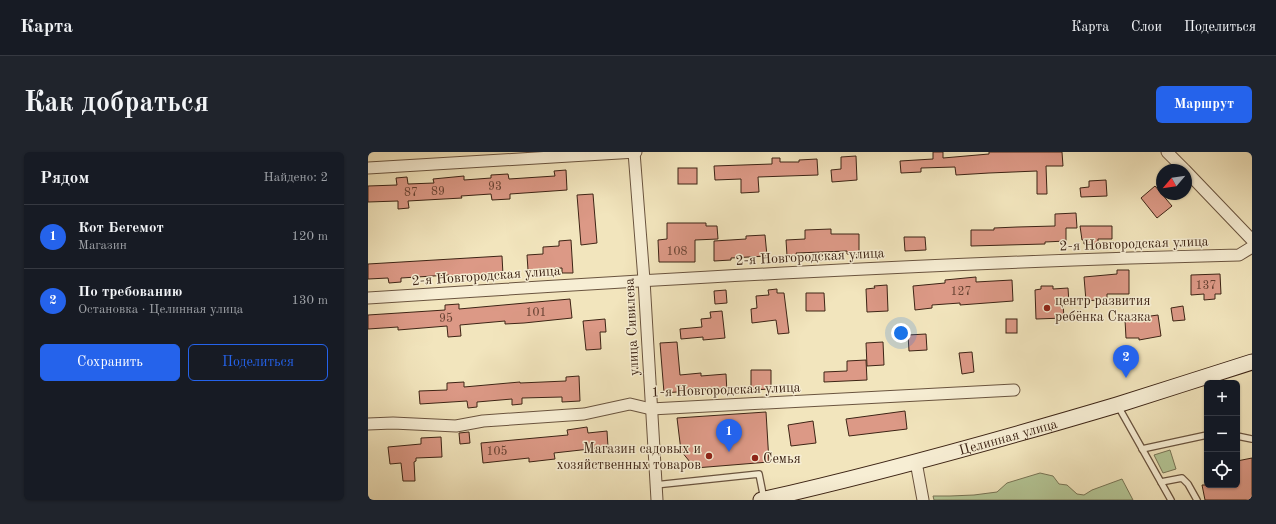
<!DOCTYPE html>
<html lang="ru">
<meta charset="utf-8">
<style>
:root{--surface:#171b24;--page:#20242c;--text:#f1f3f6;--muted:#9ea1a6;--line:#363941;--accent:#2563eb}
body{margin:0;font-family:"Old Standard TT",serif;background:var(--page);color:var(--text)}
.controls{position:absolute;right:12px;bottom:12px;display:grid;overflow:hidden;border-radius:6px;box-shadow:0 1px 3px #0004}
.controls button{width:36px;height:36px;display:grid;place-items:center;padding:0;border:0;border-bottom:1px solid var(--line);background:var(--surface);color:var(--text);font:20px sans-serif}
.compass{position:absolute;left:788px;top:12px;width:36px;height:36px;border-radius:50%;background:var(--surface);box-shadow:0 1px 3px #0004;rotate:241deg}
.you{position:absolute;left:533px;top:181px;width:14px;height:14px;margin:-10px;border:3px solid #fff;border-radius:50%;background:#1a73e8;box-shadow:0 0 0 6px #1a73e833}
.badge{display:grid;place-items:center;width:26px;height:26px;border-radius:50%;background:var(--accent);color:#fff;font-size:13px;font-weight:700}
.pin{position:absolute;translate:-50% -33px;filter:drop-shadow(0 1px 2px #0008)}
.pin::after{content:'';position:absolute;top:21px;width:14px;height:12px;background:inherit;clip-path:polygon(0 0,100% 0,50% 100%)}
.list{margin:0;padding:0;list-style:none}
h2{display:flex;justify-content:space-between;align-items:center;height:52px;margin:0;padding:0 16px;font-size:17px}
h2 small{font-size:13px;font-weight:400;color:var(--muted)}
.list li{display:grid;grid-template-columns:26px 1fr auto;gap:12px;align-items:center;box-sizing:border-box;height:64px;padding:0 16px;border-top:1px solid var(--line)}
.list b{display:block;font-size:15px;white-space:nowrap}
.list p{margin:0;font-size:13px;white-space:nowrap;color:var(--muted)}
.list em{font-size:13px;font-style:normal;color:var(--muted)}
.actions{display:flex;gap:8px;padding:12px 16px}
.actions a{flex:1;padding:9px 0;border:1px solid var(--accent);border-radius:6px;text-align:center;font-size:14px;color:var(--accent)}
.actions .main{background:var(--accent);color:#fff}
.icon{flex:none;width:22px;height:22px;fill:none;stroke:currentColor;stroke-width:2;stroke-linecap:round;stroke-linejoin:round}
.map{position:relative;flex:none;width:884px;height:348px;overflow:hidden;border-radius:6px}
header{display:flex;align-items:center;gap:24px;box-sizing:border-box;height:56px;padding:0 20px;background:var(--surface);border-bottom:1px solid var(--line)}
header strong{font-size:19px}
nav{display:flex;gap:22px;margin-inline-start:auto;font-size:14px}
.intro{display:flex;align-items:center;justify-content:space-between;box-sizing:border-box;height:96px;padding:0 24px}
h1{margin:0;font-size:28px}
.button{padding:10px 18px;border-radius:6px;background:var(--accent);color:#fff;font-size:14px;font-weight:700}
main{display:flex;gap:24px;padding:0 24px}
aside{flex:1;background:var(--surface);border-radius:6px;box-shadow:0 1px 3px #0004}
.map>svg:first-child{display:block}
.green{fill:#b4c696;stroke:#787556}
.building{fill:#dc9986;stroke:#3d2415}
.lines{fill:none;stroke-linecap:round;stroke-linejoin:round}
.service-casing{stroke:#6a543f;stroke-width:8}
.minor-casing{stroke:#6a543f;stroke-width:13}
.secondary-casing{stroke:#3d2415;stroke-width:17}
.service{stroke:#f7eed4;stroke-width:5.5}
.minor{stroke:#f7eed4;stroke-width:11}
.secondary{stroke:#f7eed4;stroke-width:15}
.poi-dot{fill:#8f2418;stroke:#f7eed4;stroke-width:1.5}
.labels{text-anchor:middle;stroke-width:3;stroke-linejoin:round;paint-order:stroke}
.number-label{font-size:12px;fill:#654131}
.street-label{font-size:14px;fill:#3d2415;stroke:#f7eed4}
.poi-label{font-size:14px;fill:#3d2415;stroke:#f7eed4;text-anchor:start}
</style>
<header>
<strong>Карта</strong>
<nav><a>Карта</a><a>Слои</a><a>Поделиться</a></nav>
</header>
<div class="intro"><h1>Как добраться</h1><a class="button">Маршрут</a></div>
<main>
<aside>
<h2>Рядом<small>Найдено: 2</small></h2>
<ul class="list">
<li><span class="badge">1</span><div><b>Кот Бегемот</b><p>Магазин</p></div><em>120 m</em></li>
<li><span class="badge">2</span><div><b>По требованию</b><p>Остановка · Целинная улица</p></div><em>130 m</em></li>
</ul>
<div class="actions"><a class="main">Сохранить</a><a>Поделиться</a></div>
</aside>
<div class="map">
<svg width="884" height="348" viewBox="0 0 884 348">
<rect width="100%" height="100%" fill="#f2e5bd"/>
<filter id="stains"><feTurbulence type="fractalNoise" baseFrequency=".005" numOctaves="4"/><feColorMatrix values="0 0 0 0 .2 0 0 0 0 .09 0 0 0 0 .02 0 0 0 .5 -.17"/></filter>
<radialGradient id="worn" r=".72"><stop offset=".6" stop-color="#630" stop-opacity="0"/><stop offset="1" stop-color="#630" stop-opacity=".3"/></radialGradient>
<g class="green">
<polygon points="802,298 808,317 795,321 786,303"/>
<polygon points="672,321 685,324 691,332 699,333 709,342 716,343 724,338 754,327 765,348 566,348 565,344 582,344 606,343 629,340 639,331"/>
</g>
<g class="building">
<polygon points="565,0 575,0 575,6 621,2 621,0 694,0 695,14 678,14 679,42 669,42 669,19 621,21 588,23 587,15 553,16 553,20 533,21 532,9 565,7"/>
<polygon points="488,4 489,28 464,30 463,18 473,17 473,5"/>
<polygon points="404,6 412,6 412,10 431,10 431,8 449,7 450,23 390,25 391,40 373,41 373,27 347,28 346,14 404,12"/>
<rect x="310" y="16" width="19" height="16"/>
<polygon points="198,18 199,38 142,42 142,47 124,48 123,42 93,44 94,46 40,49 41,56 30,57 30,49 0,50 0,34 29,33 28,26 39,25 40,32 66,31 65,27 96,24 96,28 123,26 123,23 140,22 141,27 187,24 186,19"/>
<polygon points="738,28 739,44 713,45 712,36 721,35 721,29"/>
<polygon points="787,34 804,54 789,66 773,46"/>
<polygon points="225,42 229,91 213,93 209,43"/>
<polygon points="708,61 709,76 698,76 698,89 677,90 677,92 603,94 603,78 626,78 626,76 649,75 687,74 687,62"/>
<polygon points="299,71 338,71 338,74 349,74 350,87 327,88 327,110 291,110 290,88 299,87"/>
<polygon points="712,74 744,74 744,87 730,87 730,92 716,92 716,88 714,88"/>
<polygon points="463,77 463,82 491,82 491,102 479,102 479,99 428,101 429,104 419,104 418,88 437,87 437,78"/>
<polygon points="397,83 399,104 363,106 363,108 346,109 346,89 378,87 378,84"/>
<polygon points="536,85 557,85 558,98 537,99"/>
<polygon points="203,88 205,121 194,121 194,116 160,118 159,103 175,102 175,95 191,94 191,89"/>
<polygon points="134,104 135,123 81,127 81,123 33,126 33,130 21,131 20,126 0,127 0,112"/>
<polygon points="749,118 761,118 761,142 739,142 739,147 718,149 716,125 749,122"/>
<polygon points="852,122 853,142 847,142 847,147 836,148 836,142 823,143 823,123"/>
<polygon points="608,125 608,130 644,128 645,149 592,153 592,151 564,153 564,156 547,158 545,134 577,131 577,128"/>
<polygon points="519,133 520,159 499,160 498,137 507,136 506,134"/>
<polygon points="673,134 685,134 685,137 700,136 701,151 695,151 696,166 668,167 667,138 673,137"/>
<polygon points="409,137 409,141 416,141 421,181 410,182 408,168 384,171 383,157 389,156 388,144 401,143 400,138"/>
<polygon points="358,138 359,151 347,152 346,139"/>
<polygon points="438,141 456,141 457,159 438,159"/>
<polygon points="202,147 204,166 156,171 137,172 137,169 92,173 93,184 80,185 79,174 30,178 30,175 0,177 0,163 77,158 77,153 91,152 91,157"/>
<polygon points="815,154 817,168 805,169 803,156"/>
<polygon points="354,159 357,186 335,188 335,185 313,187 312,177 334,175 333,167 343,166 342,160"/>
<polygon points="790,163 793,184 771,188 771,186 758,186 757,168 768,168 768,166"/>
<polygon points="237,167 238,180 232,180 233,197 218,198 215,169"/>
<rect x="638" y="167" width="11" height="14"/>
<polygon points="558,182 559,198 541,199 540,183"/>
<polygon points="309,190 312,223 333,221 333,224 358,222 359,241 347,241 347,237 296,241 292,191"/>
<polygon points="515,190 516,213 499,214 498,191"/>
<polygon points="604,200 606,220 594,222 591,201"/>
<polygon points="498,208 499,228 456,230 456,220 479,219 479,209"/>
<polygon points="383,218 403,218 403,237 383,238"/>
<polygon points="211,224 212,249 194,250 194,245 154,246 154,252 144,253 144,247 109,250 109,255 100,256 99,249 52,252 51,239 79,238 79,231 96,230 96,235 152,230 152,231 198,229 198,225"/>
<polygon points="537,259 539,277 481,284 478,267"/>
<polygon points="398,260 401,310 327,316 313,299 309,266"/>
<polygon points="445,269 448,291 423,294 420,273"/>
<polygon points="219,275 220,281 239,279 240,295 186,301 187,307 161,310 161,306 115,311 113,291 200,283 199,278"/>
<polygon points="101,280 102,291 92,292 91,281"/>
<polygon points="73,285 74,305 48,306 48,309 46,310 47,329 35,329 33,311 22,312 20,295 53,292 53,286"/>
<polygon points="884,306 884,348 837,348 834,333 869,333 869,309"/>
</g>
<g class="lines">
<g class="service-casing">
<g id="service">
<polyline points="750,254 803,348"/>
<polyline points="869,284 884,287"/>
<polyline points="774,297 839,283"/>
<polyline points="793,330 814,326 820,332 829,348"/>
<polyline points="287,333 391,322 396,347"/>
</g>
</g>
<g class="minor-casing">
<g id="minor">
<polyline points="266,0 276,128 289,348"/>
<polyline points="799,0 817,18"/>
<polyline points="0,16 268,0"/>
<polyline points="818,19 884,88"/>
<path d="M0,146C290,127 580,110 871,103L884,95"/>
<polyline points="0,272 25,271 88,274 115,269 216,262 262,252 283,257 646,238"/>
<polyline points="548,310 555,348"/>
</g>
</g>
<g class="secondary-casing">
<g id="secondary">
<path id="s1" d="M393,348C513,321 631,288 749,253C794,239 839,224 884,210"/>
</g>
</g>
<use href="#service" class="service"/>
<use href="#minor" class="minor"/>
<use href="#secondary" class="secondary"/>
</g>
<g class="poi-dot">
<circle cx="679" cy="156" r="4"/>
<circle cx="341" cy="304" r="4"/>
<circle cx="387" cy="306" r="4"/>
</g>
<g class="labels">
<g class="number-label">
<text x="127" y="38">93</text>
<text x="70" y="43">89</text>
<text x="43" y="44">87</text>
<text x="309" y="103">108</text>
<text x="838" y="137">137</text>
<text x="593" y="143">127</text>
<text x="168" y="164">101</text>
<text x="78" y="170">95</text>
<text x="129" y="303">105</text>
</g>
<g class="street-label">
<text transform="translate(766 91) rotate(-2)" y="5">2-я Новгородская улица</text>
<text transform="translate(442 104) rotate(-3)" y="5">2-я Новгородская улица</text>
<text transform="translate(118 123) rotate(-4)" y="5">2-я Новгородская улица</text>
<text transform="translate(263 175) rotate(-93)" y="5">улица Сивилева</text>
<text transform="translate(358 237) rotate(-2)" y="5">1-я Новгородская улица</text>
<text dy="5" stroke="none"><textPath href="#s1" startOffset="255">Целинная улица</textPath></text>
</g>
<g class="poi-label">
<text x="687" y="153">центр развития<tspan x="687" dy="16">ребёнка Сказка</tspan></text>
<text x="333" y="301" text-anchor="end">Магазин садовых и<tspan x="333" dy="16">хозяйственных товаров</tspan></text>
<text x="395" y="311">Семья</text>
</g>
</g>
<rect width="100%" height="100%" filter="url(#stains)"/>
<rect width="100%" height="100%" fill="url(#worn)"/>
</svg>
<div class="controls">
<button>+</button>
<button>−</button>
<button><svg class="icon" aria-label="locate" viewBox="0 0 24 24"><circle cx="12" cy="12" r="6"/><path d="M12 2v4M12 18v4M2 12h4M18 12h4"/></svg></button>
</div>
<svg class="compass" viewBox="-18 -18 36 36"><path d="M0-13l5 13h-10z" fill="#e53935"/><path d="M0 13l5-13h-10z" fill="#9ea1a6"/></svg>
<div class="you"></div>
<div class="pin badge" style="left:361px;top:300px">1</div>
<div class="pin badge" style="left:758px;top:226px">2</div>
</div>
</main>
